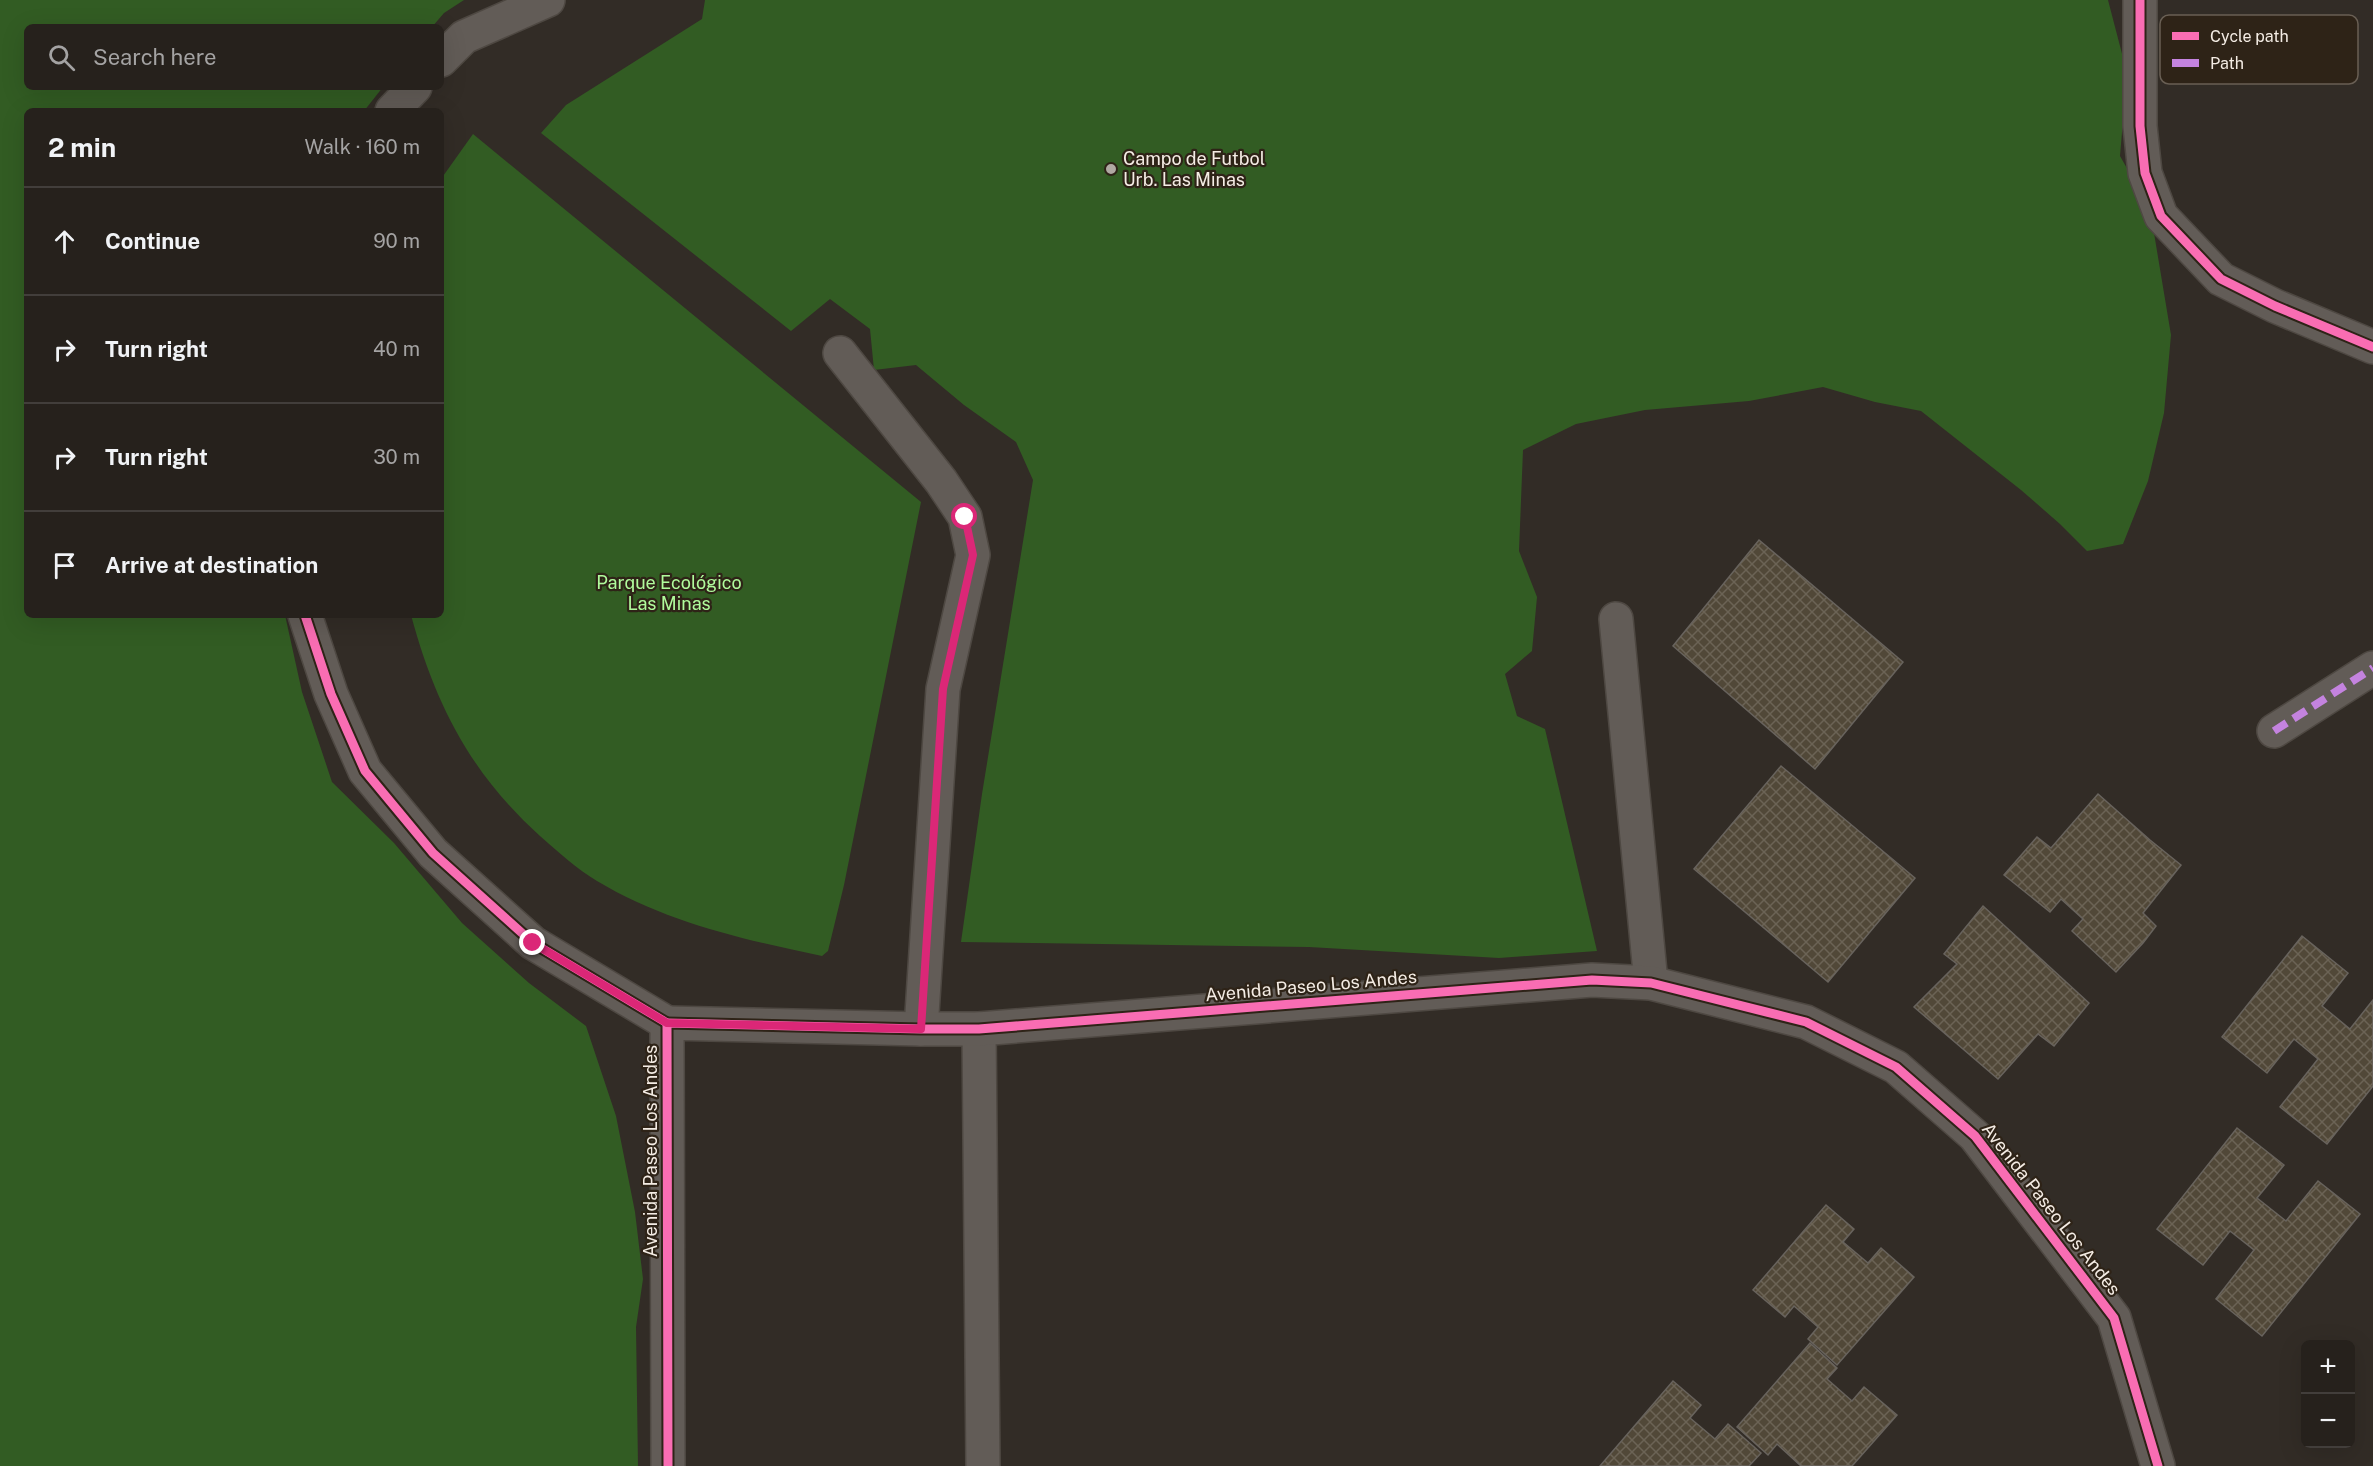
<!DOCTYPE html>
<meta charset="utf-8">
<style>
:root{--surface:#26211c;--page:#322e29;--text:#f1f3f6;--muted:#a4a3a3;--line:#423e3b}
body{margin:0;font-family:"Public Sans",sans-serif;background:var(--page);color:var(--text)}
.controls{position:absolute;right:18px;bottom:18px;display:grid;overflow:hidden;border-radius:9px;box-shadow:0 6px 24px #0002}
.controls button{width:54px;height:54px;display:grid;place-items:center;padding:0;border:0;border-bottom:2px solid var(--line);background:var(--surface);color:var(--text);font:30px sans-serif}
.stop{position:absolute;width:18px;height:18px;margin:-14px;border:4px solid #db2777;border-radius:50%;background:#fff}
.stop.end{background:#db2777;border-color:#fff;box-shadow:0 2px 6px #0008}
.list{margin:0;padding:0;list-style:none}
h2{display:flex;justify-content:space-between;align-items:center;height:78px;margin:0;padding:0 24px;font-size:26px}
h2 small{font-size:20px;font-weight:400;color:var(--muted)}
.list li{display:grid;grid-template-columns:39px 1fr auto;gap:18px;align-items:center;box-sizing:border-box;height:108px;padding:0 24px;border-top:2px solid var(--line)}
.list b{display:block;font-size:22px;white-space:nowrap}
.list em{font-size:20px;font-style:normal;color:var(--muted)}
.icon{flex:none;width:33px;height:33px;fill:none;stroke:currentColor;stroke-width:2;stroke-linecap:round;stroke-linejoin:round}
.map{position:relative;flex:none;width:2373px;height:1466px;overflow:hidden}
.search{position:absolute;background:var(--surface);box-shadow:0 6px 24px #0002;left:24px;top:24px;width:420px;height:66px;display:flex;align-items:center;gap:15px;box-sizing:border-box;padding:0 21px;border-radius:9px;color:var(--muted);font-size:22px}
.panel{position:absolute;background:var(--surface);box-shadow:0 6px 24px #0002;left:24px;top:108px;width:420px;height:510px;border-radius:9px}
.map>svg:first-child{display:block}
.green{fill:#325c23}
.building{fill:url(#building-cross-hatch);stroke:#68635d;stroke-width:1.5}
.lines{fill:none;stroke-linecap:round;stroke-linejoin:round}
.minor-casing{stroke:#4e4842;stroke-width:36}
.minor{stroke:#625c57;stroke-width:33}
.quiet{stroke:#c483df;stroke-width:8;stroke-dasharray:15 8;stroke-linecap:butt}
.cycleway-casing{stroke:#2e2317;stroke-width:13}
.cycleway{stroke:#f96db3;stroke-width:9}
.route{stroke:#db2777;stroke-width:8}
.poi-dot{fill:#b0a9a2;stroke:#2e2317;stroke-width:2}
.labels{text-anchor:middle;stroke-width:4.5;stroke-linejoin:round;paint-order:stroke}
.poi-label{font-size:18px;fill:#f4ece4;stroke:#2e2317;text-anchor:start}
.park-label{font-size:18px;fill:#b0fb9c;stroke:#2e2317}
.street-label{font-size:18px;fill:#f4ece4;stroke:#2e2317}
.key{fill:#2e2317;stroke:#695f54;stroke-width:1.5}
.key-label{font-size:16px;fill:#f4ece4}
</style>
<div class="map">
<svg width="2373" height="1466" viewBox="0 0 2373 1466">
<defs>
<pattern id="building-cross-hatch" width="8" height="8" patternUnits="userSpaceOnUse" patternTransform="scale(1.5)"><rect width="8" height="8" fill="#514838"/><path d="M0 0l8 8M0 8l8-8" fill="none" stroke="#6b6355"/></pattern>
</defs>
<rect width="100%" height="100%" fill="#322c26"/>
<g class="green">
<polygon points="0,0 464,0 444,13 432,27 27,27 27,87 383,87 364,111 27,111 27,615 285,615 302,692 332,782 394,843 462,923 529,983 586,1026 616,1116 635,1212 643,1279 636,1327 638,1466 0,1466"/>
<polygon points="705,0 2108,0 2127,73 2120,156 2150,209 2171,335 2164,413 2148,481 2123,544 2087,551 2060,524 2021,490 1921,411 1875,402 1823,387 1749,401 1645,410 1576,424 1523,450 1519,551 1537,597 1532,651 1505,674 1517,716 1545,729 1597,951 1499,958 1309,947 961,942 982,794 1033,480 1016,442 964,405 916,365 874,370 870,329 830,299 791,331 541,133 566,105 702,19"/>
<path d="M473,134L921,502L844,885L828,951L822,956C745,940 665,922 597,881C577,869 558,852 540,836C471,774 435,704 411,615H441V179Z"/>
</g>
<g class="building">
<polygon points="1759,540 1903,662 1815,769 1673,646"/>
<polygon points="1781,766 1915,878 1828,982 1694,869"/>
<polygon points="2098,794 2150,840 2181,865 2143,913 2156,926 2143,943 2116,972 2072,931 2083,919 2061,899 2050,912 2004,875 2037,837 2051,848"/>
<polygon points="1983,906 2089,1003 2054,1046 2038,1034 1998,1079 1914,1007 1957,964 1944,954"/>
<polygon points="2302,936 2348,973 2322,1006 2350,1029 2373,1000 2373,1086 2327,1144 2280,1107 2318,1059 2294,1039 2267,1073 2222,1037"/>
<polygon points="2237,1128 2284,1165 2257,1198 2286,1221 2318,1181 2360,1214 2262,1336 2216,1299 2254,1250 2230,1231 2203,1265 2157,1229"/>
<polygon points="1826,1205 1854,1229 1843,1242 1868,1263 1881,1248 1914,1277 1837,1365 1808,1339 1818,1327 1794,1306 1785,1317 1753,1290"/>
<polygon points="1810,1343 1837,1368 1827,1379 1852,1401 1864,1387 1897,1415 1852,1466 1801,1466 1777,1444 1768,1455 1737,1427"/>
<polygon points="1673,1381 1701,1405 1690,1418 1715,1439 1728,1424 1761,1453 1749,1466 1600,1466"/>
</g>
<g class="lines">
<g class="minor-casing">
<g id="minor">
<polyline points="2140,0 2140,126 2145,173 2161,216 2221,279 2275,306 2373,347"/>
<polyline points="441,60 464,37 548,0"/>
<polyline points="392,111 415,87"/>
<polyline points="840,353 941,481 965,517 973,555 943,689 921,1029"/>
<polyline points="305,615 331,694 365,771 433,853 533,943 667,1023"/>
<polyline points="1616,619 1651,983"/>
<polyline points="2274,731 2373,668"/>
<polyline points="979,1029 983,1466"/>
<polyline points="668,1466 667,1023 921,1029 979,1029 1592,980 1651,983 1806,1022 1896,1067 1975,1136 2114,1318 2158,1466"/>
</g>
</g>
<use href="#minor" class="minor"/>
<polyline class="quiet" points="2274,731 2373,668"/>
<g class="cycleway-casing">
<g id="cycleway">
<polyline points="2140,0 2140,126 2145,173 2161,216 2221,279 2275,306 2373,347"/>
<polyline points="305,615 331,694 365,771 433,853 533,943 667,1023"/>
<polyline points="668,1466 667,1023 921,1029 979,1029 1592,980 1651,983 1806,1022 1896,1067 1975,1136 2114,1318 2158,1466"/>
</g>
</g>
<use href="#cycleway" class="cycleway"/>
</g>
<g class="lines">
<polyline class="route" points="533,943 667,1023 921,1029 943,689 973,555 965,517"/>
</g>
<circle class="poi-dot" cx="1111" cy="169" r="6"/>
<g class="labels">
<g class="poi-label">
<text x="1123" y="165">Campo de Futbol<tspan x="1123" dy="21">Urb. Las Minas</tspan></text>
</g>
<g class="park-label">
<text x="669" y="589">Parque Ecológico<tspan x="669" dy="21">Las Minas</tspan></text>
</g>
<g class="street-label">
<text transform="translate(1311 986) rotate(-5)" y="6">Avenida Paseo Los Andes</text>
<text transform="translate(651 1151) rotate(-90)" y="6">Avenida Paseo Los Andes</text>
<text transform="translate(2051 1209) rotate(52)" y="6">Avenida Paseo Los Andes</text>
</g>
</g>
<rect x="2160" y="15" width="198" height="69" rx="9" class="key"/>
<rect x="2172" y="32" width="27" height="8" fill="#f96db3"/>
<rect x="2172" y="59" width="27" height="8" fill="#c483df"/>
<g class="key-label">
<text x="2210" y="42">Cycle path</text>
<text x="2210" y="69">Path</text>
</g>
</svg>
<div class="controls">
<button>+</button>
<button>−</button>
</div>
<div class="stop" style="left:965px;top:517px"></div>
<div class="stop end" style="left:533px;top:943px"></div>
<div class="search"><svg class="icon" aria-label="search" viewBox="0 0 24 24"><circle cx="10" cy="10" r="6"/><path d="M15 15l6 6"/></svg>Search here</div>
<section class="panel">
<h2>2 min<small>Walk · 160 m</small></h2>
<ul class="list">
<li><svg class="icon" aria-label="ahead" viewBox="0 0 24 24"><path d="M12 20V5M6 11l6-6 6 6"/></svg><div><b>Continue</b></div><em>90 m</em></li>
<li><svg class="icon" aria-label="right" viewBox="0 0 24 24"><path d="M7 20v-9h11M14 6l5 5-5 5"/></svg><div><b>Turn right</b></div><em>40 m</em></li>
<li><svg class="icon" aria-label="right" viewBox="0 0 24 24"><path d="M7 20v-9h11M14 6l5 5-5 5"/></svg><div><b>Turn right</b></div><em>30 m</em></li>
<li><svg class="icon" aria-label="arrive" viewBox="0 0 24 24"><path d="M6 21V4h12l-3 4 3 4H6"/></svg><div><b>Arrive at destination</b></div></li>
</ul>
</section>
</div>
